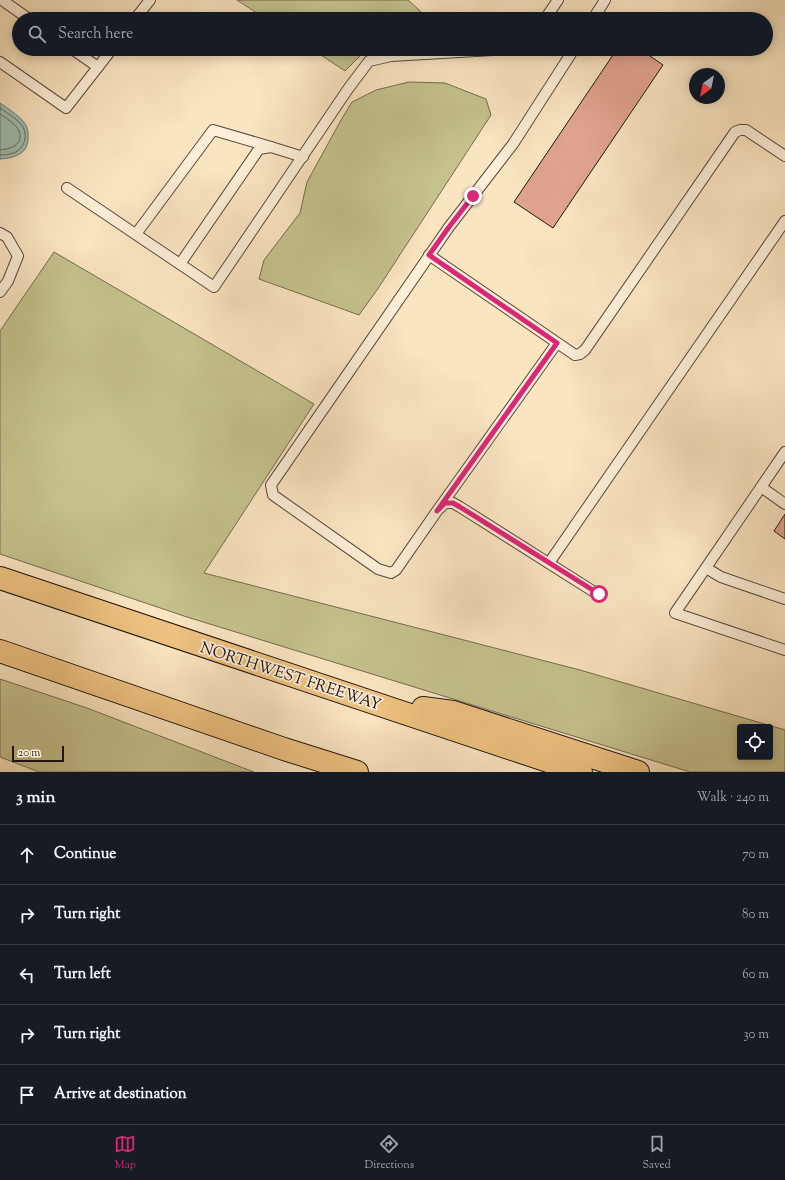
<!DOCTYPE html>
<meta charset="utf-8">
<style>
:root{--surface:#171b24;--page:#20242c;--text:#f1f3f6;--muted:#9ea1a6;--line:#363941;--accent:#db2777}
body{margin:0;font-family:"Sorts Mill Goudy",serif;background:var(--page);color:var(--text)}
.controls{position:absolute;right:12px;bottom:12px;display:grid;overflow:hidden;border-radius:4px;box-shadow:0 2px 10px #0003}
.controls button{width:36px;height:36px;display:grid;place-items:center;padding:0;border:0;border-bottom:1px solid var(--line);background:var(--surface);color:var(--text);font:20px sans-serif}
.compass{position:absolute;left:689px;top:68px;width:36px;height:36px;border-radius:50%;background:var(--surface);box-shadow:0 2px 10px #0003;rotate:213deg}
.scale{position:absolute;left:12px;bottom:10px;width:52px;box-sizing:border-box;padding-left:4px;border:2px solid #221612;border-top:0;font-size:11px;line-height:14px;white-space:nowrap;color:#221612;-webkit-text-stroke:3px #fceed7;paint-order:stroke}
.stop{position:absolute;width:12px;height:12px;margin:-9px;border:3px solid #db2777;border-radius:50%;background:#fff}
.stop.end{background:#db2777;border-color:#fff;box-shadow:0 1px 4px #0008}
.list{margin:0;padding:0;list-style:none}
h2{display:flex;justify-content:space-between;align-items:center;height:52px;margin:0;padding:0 16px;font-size:17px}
h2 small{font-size:13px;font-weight:400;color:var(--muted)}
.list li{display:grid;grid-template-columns:26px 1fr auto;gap:12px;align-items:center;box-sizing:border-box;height:60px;padding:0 16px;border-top:1px solid var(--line)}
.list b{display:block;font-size:15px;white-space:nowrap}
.list em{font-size:13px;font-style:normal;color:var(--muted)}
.icon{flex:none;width:22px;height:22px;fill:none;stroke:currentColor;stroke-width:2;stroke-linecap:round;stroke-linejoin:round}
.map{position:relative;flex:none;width:785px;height:772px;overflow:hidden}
.search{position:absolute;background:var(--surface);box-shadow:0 2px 10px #0003;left:12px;right:12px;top:12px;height:44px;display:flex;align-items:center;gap:10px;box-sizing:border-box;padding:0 14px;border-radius:22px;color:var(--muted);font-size:15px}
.sheet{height:352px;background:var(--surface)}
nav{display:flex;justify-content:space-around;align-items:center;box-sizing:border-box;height:56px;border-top:1px solid var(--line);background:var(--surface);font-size:11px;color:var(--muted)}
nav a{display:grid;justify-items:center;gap:2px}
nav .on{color:var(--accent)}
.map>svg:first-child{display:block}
.green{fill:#c5c28e;stroke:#746c50;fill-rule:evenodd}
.water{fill:#9ebfb3;stroke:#6c7b73}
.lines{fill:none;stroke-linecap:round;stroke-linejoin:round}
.shore{stroke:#606a62;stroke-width:1}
.building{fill:#e0a38e;stroke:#221612}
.service-casing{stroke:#584a3e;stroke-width:12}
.motorway-casing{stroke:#221612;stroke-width:24}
.service{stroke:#fceed7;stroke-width:10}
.motorway{stroke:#edc280;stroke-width:22}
.route{stroke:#db2777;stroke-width:5}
.labels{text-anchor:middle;stroke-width:3.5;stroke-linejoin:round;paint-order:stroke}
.street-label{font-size:16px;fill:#221612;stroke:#fceed7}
</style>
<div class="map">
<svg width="785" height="772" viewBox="0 0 785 772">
<rect width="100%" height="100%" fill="#fae5c1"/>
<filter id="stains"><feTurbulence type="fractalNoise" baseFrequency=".005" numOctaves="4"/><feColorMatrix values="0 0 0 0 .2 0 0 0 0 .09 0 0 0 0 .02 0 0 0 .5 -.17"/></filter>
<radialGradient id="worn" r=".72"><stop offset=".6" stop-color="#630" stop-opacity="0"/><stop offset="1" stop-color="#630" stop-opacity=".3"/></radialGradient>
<g class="green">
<polygon points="237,0 408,0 429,19 266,19"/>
<polygon points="312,49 368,49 366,50 345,71"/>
<polygon points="409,82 445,83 486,99 491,115 377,290 359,315 259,279 264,260 300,213 307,182 341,120 352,102 376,90"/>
<path d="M54,252L314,404L204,573L580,670L785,730V772H690L187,617L0,554V331ZM740,727H770V757H740Z"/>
<polygon points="0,679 87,708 254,772 39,772 0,757"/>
</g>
<path class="water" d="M0,103C7,108 25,119 27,128C28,130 28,132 28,134C30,153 16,158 0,159Z"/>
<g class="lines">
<g class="shore">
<path d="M0,108C7,113 21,121 24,129C28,141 21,152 10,154C7,155 3,155 0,155"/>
<path d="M0,114C6,118 16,124 19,131C24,145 10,149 0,150"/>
</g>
</g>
<g class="building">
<polygon points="617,49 640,49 663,65 553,228 514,202"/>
<polygon points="785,514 785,539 774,531"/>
</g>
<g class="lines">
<g class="service-casing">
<g id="service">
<polyline points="2,0 29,19"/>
<polyline points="135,19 150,0"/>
<polyline points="545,19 558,0"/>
<polyline points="593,19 605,0"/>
<polyline points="72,49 98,67"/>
<polyline points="0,62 66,108 112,49"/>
<polyline points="67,188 214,287 348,89 369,61 391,56 493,50 496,49"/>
<polyline points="0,233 7,237 18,256 8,281 0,292"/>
<polyline points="136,234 213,130 271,147"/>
<polyline points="429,255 575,355 580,354 585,350 735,132 740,130 746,130 785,156"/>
<polyline points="180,264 259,149 271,147 303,157"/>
<polyline points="557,343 437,511 396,570 391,573 378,569 273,495 271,485 449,227 513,144 574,49"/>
<polyline points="785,452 675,613 785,650"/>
<polyline points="761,487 785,504"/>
<polyline points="440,508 445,503 453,503 460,507 599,595"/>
<polyline points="549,563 785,221"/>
<polyline points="706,568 721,577 785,599"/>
</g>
</g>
<g class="motorway-casing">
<g id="motorway">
<polyline points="0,578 581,772"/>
<polyline points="0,651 284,749 357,772"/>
<polyline points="423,708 453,712 638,772"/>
</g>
</g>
<use href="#service" class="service"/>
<use href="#motorway" class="motorway"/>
</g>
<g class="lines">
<polyline class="route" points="473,196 449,227 429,255 557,343 437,511 445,503 453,503 460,507 599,594"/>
</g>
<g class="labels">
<g class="street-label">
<text transform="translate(291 675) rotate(18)" y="6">NORTHWEST FREEWAY</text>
</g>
</g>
<rect width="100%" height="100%" filter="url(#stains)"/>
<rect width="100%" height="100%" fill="url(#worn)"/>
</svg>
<div class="controls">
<button><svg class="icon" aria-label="locate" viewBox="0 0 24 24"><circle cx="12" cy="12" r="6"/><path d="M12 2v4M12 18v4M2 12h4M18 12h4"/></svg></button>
</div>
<svg class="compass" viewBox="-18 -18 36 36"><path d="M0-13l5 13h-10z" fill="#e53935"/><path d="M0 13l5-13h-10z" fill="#9ea1a6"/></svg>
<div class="scale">20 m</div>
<div class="stop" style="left:599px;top:594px"></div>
<div class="stop end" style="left:473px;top:196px"></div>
<div class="search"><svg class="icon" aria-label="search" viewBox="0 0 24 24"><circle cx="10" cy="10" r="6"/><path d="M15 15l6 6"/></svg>Search here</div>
</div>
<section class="sheet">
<h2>3 min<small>Walk · 240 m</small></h2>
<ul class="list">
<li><svg class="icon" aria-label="ahead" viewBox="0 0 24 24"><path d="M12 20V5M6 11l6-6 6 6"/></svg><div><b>Continue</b></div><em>70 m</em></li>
<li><svg class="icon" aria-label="right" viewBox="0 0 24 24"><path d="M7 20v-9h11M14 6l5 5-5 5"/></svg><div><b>Turn right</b></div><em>80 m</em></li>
<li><svg class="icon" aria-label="left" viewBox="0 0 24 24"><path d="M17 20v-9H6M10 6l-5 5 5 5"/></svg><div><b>Turn left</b></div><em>60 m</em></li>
<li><svg class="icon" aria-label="right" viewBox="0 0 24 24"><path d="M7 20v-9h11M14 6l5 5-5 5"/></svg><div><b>Turn right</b></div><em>30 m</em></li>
<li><svg class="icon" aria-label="arrive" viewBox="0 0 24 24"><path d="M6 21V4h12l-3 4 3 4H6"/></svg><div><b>Arrive at destination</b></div></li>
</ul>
</section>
<nav>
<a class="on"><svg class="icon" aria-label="map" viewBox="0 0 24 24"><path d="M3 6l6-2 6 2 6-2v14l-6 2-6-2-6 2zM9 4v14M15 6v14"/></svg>Map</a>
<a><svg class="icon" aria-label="directions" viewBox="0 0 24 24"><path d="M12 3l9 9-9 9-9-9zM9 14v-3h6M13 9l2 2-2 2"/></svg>Directions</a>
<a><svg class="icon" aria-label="saved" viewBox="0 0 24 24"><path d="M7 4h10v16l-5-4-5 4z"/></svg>Saved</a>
</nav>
